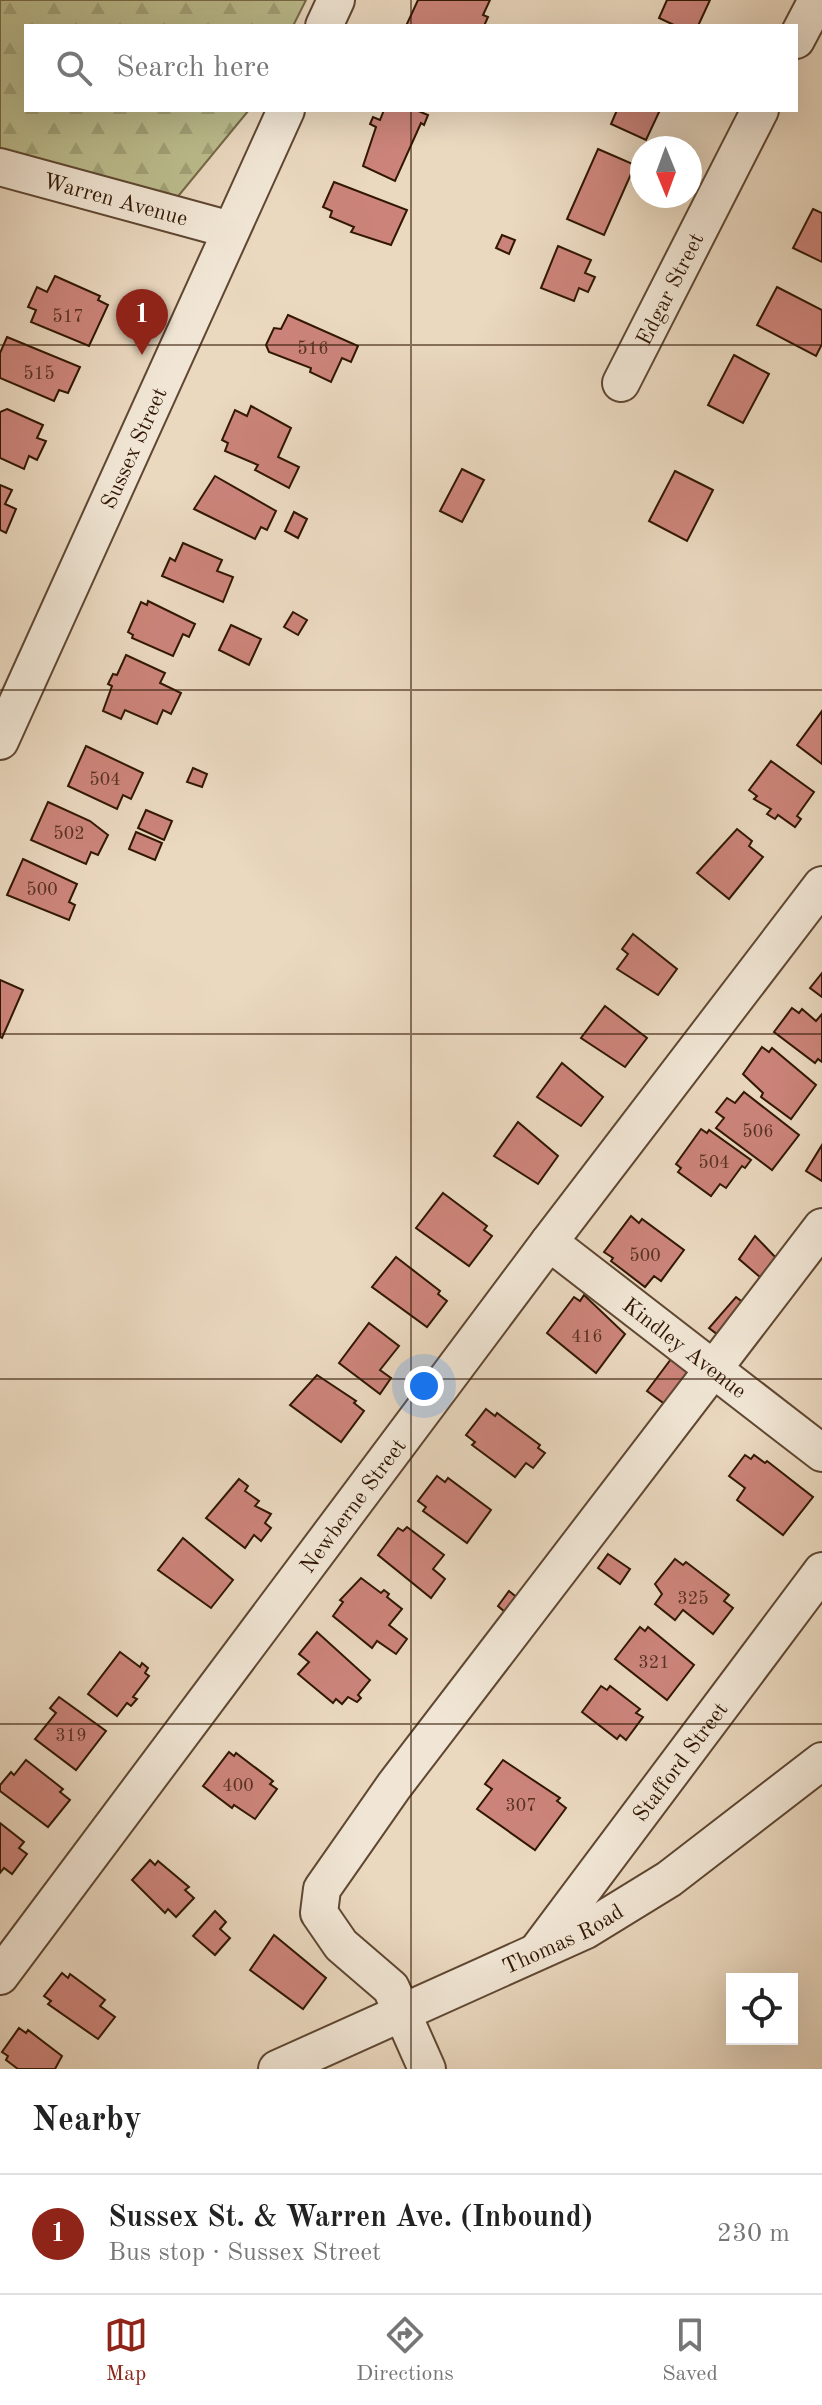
<!DOCTYPE html>
<meta charset="utf-8">
<style>
:root{--surface:#fff;--page:#f6f6f6;--text:#222;--muted:#767676;--line:#e0e0e0;--accent:#8f2418}
body{margin:0;font-family:"Old Standard TT",serif;background:var(--page);color:var(--text)}
.controls{position:absolute;right:24px;bottom:24px;display:grid;overflow:hidden;border-radius:0px;box-shadow:0 8px 32px #0002}
.controls button{width:72px;height:72px;display:grid;place-items:center;padding:0;border:0;border-bottom:2px solid var(--line);background:var(--surface);color:var(--text);font:40px sans-serif}
.compass{position:absolute;left:630px;top:136px;width:72px;height:72px;border-radius:50%;background:var(--surface);box-shadow:0 8px 32px #0002;rotate:179deg}
.you{position:absolute;left:424px;top:1386px;width:28px;height:28px;margin:-20px;border:6px solid #fff;border-radius:50%;background:#1a73e8;box-shadow:0 0 0 12px #1a73e833}
.badge{display:grid;place-items:center;width:52px;height:52px;border-radius:50%;background:var(--accent);color:#fff;font-size:26px;font-weight:700}
.pin{position:absolute;translate:-50% -66px;filter:drop-shadow(0 2px 4px #0008)}
.pin::after{content:'';position:absolute;top:42px;width:28px;height:24px;background:inherit;clip-path:polygon(0 0,100% 0,50% 100%)}
.list{margin:0;padding:0;list-style:none}
h2{display:flex;justify-content:space-between;align-items:center;height:104px;margin:0;padding:0 32px;font-size:34px}
h2 small{font-size:26px;font-weight:400;color:var(--muted)}
.list li{display:grid;grid-template-columns:52px 1fr auto;gap:24px;align-items:center;box-sizing:border-box;height:120px;padding:0 32px;border-top:2px solid var(--line)}
.list b{display:block;font-size:30px;white-space:nowrap}
.list p{margin:0;font-size:26px;white-space:nowrap;color:var(--muted)}
.list em{font-size:26px;font-style:normal;color:var(--muted)}
.icon{flex:none;width:44px;height:44px;fill:none;stroke:currentColor;stroke-width:2;stroke-linecap:round;stroke-linejoin:round}
.map{position:relative;flex:none;width:822px;height:2069px;overflow:hidden}
.search{position:absolute;background:var(--surface);box-shadow:0 8px 32px #0002;left:24px;right:24px;top:24px;height:88px;display:flex;align-items:center;gap:20px;box-sizing:border-box;padding:0 28px;border-radius:0px;color:var(--muted);font-size:30px}
.sheet{height:224px;background:var(--surface)}
nav{display:flex;justify-content:space-around;align-items:center;box-sizing:border-box;height:112px;border-top:2px solid var(--line);background:var(--surface);font-size:22px;color:var(--muted)}
nav a{display:grid;justify-items:center;gap:4px}
nav .on{color:var(--accent)}
.map>svg:first-child{display:block}
.forest{fill:url(#forest-firs);stroke:#766a48;stroke-width:2}
.building{fill:#cc847a;stroke:#311703;stroke-width:2}
.lines{fill:none;stroke-linecap:round;stroke-linejoin:round}
.minor-casing{stroke:#5f4732;stroke-width:40}
.minor{stroke:#f1e6d5;stroke-width:36}
.grid{fill:none;stroke:#311703;stroke-width:2;stroke-opacity:0.55}
.labels{text-anchor:middle;stroke-width:8;stroke-linejoin:round;paint-order:stroke}
.number-label{font-size:18px;fill:#583221}
.street-label{font-size:22px;fill:#311703;stroke:#f1e6d5}
</style>
<div class="map">
<svg width="822" height="2069" viewBox="0 0 822 2069">
<defs>
<pattern id="forest-firs" width="22" height="20" patternUnits="userSpaceOnUse" patternTransform="scale(2)"><rect width="22" height="20" fill="#bcbd8e"/><path d="M5 1l3.5 6h-7zM16 11l3.5 6h-7z" fill="#a2a279"/></pattern>
</defs>
<rect width="100%" height="100%" fill="#ead8bf"/>
<filter id="stains"><feTurbulence type="fractalNoise" baseFrequency=".0025" numOctaves="4"/><feColorMatrix values="0 0 0 0 .2 0 0 0 0 .09 0 0 0 0 .02 0 0 0 .5 -.17"/></filter>
<radialGradient id="worn" r=".72"><stop offset=".6" stop-color="#630" stop-opacity="0"/><stop offset="1" stop-color="#630" stop-opacity=".3"/></radialGradient>
<polygon class="forest" points="0,0 306,0 293,26 26,26 26,110 249,110 175,200 0,149"/>
<g class="building">
<polygon points="418,0 490,0 483,15 488,17 484,26 406,26"/>
<polygon points="667,0 710,0 698,26 676,26 659,18"/>
<polygon points="384,110 416,110 428,115 424,125 421,123 395,181 363,166 376,127 370,124 373,117 380,120"/>
<polygon points="617,110 660,110 646,140 611,124"/>
<polygon points="598,149 635,165 604,235 567,219"/>
<polygon points="334,182 407,210 391,245 351,232 354,227 330,217 332,211 323,207"/>
<polygon points="813,209 822,213 822,262 793,248"/>
<polygon points="502,235 515,240 509,254 496,248"/>
<polygon points="558,246 591,260 585,273 595,277 588,292 579,288 574,301 541,288"/>
<polygon points="55,276 100,296 98,300 108,305 89,346 31,322 36,310 28,307 37,287 47,292"/>
<polygon points="777,287 822,310 822,344 816,356 757,325"/>
<polygon points="288,315 358,346 351,362 342,358 331,382 310,372 311,368 269,352 266,345 274,328 281,329"/>
<polygon points="7,337 80,367 68,393 59,390 54,401 0,378 0,353"/>
<polygon points="734,355 769,374 743,423 708,405"/>
<polygon points="251,406 291,428 278,457 299,467 289,488 255,470 258,465 225,451 228,443 222,440 235,410 247,416"/>
<polygon points="7,409 43,425 37,438 46,441 37,460 29,456 24,469 0,458 0,412"/>
<polygon points="462,469 484,480 462,522 440,511"/>
<polygon points="675,471 713,490 687,541 649,521"/>
<polygon points="215,476 276,511 267,530 261,527 255,539 194,509"/>
<polygon points="0,485 12,490 5,504 16,509 6,533 0,530"/>
<polygon points="294,512 307,519 298,538 285,531"/>
<polygon points="183,543 222,560 217,571 233,577 223,602 162,576 170,558 175,561"/>
<polygon points="148,601 195,624 189,637 183,634 173,656 132,638 133,635 128,632 141,602 147,605"/>
<polygon points="293,612 307,620 298,635 284,627"/>
<polygon points="231,625 261,639 249,665 219,650"/>
<polygon points="126,655 165,673 160,683 181,693 171,714 163,710 157,724 125,710 121,719 103,711 112,686 108,684 113,674 117,675"/>
<polygon points="822,711 822,764 797,745"/>
<polygon points="86,746 143,773 131,799 123,795 117,809 68,786"/>
<polygon points="771,761 814,792 797,816 801,819 795,827 778,815 775,819 767,814 771,809 754,799 757,796 749,790"/>
<polygon points="193,768 207,774 202,787 187,782"/>
<polygon points="48,802 90,821 108,835 98,855 91,852 86,864 31,840"/>
<polygon points="146,810 172,821 164,840 138,828"/>
<polygon points="737,829 752,841 749,846 763,857 729,899 697,873"/>
<polygon points="136,832 162,843 155,860 129,849"/>
<polygon points="23,859 77,884 69,902 75,905 69,920 7,895"/>
<polygon points="633,934 677,969 658,995 617,969 628,954 622,949"/>
<polygon points="822,973 822,997 810,988"/>
<polygon points="0,980 23,990 2,1038 0,1037"/>
<polygon points="605,1006 647,1038 625,1067 581,1038"/>
<polygon points="792,1008 799,1013 802,1009 816,1021 822,1014 822,1062 818,1059 815,1063 774,1032"/>
<polygon points="762,1047 769,1052 772,1048 816,1085 791,1119 761,1097 763,1093 743,1074"/>
<polygon points="562,1063 603,1097 581,1126 537,1097"/>
<polygon points="744,1092 799,1135 772,1170 716,1128 724,1118 716,1112 727,1098 735,1103"/>
<polygon points="518,1122 558,1156 538,1184 494,1156"/>
<polygon points="701,1129 707,1133 709,1130 751,1160 745,1168 742,1166 726,1188 720,1184 711,1196 678,1172 681,1168 676,1164"/>
<polygon points="822,1145 822,1181 806,1171"/>
<polygon points="443,1193 487,1226 484,1230 492,1236 469,1266 416,1228"/>
<polygon points="631,1216 639,1223 642,1219 684,1250 661,1281 654,1276 645,1287 611,1261 613,1258 604,1252"/>
<polygon points="755,1236 779,1261 761,1278 739,1259"/>
<polygon points="396,1257 440,1291 438,1294 447,1301 427,1327 372,1287"/>
<polygon points="584,1295 625,1334 596,1373 547,1333 574,1297 580,1301"/>
<polygon points="736,1297 745,1304 722,1338 709,1328"/>
<polygon points="369,1323 399,1346 380,1370 391,1378 380,1394 339,1363"/>
<polygon points="671,1359 701,1380 677,1413 647,1391"/>
<polygon points="317,1375 356,1401 354,1403 364,1411 341,1442 290,1405"/>
<polygon points="486,1409 495,1416 497,1413 540,1445 538,1448 545,1453 533,1468 526,1463 515,1477 472,1445 475,1442 466,1435"/>
<polygon points="745,1455 751,1459 754,1455 765,1463 767,1461 813,1497 783,1535 737,1500 745,1488 729,1476"/>
<polygon points="437,1476 445,1482 448,1478 491,1510 467,1543 423,1511 426,1507 418,1501"/>
<polygon points="239,1479 248,1486 245,1491 259,1501 255,1506 271,1514 265,1523 271,1528 261,1541 254,1535 245,1548 206,1518"/>
<polygon points="407,1527 444,1555 433,1569 445,1579 431,1598 378,1555 398,1528 403,1531"/>
<polygon points="183,1538 233,1580 211,1608 158,1570"/>
<polygon points="608,1554 630,1569 620,1584 598,1568"/>
<polygon points="675,1559 683,1565 686,1562 729,1595 724,1601 733,1608 713,1634 683,1610 675,1620 655,1604 662,1594 655,1584"/>
<polygon points="361,1578 381,1593 384,1590 389,1594 387,1597 402,1609 389,1625 407,1639 396,1654 377,1641 372,1648 333,1616 343,1602 340,1600"/>
<polygon points="509,1591 525,1604 513,1619 498,1606"/>
<polygon points="640,1627 645,1631 648,1627 694,1665 667,1700 615,1659"/>
<polygon points="317,1632 370,1680 358,1695 361,1698 357,1702 348,1697 342,1704 336,1699 333,1703 298,1674 309,1662 299,1654"/>
<polygon points="120,1652 140,1667 142,1663 148,1668 145,1673 149,1676 133,1697 137,1699 131,1706 127,1703 117,1716 88,1694"/>
<polygon points="601,1686 607,1690 610,1686 640,1709 636,1713 643,1717 626,1740 620,1735 617,1739 582,1712"/>
<polygon points="59,1697 106,1731 76,1770 35,1739 56,1713 50,1708"/>
<polygon points="229,1752 234,1756 236,1753 273,1781 270,1784 277,1789 255,1819 234,1805 232,1808 203,1786"/>
<polygon points="26,1760 63,1789 60,1792 70,1800 48,1827 0,1791 0,1785 11,1772 14,1775"/>
<polygon points="503,1760 560,1798 557,1801 566,1808 535,1850 477,1809 492,1789 485,1784"/>
<polygon points="0,1823 24,1842 19,1848 27,1854 12,1874 4,1868 0,1873"/>
<polygon points="150,1860 155,1865 158,1861 189,1887 185,1890 194,1898 176,1917 168,1909 165,1913 132,1880"/>
<polygon points="215,1911 226,1922 220,1929 230,1938 215,1955 193,1936"/>
<polygon points="274,1935 326,1978 303,2009 250,1970"/>
<polygon points="62,1973 68,1978 70,1974 105,2000 100,2006 115,2017 98,2039 48,2004 51,2001 44,1996"/>
<polygon points="19,2028 26,2033 28,2030 62,2056 55,2069 18,2069 6,2060 8,2056 2,2052"/>
</g>
<g class="lines">
<g class="minor-casing">
<g id="minor">
<polyline points="324,26 336,0"/>
<polyline points="796,40 817,0"/>
<path id="s1" d="M0,167L231,230"/>
<path id="s2" d="M621,383L760,110"/>
<path id="s3" d="M0,741L286,110"/>
<path id="s4" d="M549,1242L822,1453"/>
<path id="s5" d="M538,1950L822,1571"/>
<path id="s6" d="M0,1976L549,1242L822,885"/>
<path id="s7" d="M277,2069L586,1930L669,1879L822,1761"/>
<polyline points="427,2069 391,1988 341,1945 319,1913 322,1889 394,1786 822,1227"/>
</g>
</g>
<use href="#minor" class="minor"/>
</g>
<path class="grid" d="M411,0V26M411,110V2069M0,345H822M0,690H822M0,1034H822M0,1379H822M0,1724H822"/>
<g class="labels">
<g class="number-label">
<text x="68" y="322">517</text>
<text x="313" y="354">516</text>
<text x="39" y="379">515</text>
<text x="105" y="785">504</text>
<text x="69" y="839">502</text>
<text x="42" y="895">500</text>
<text x="758" y="1137">506</text>
<text x="714" y="1168">504</text>
<text x="645" y="1261">500</text>
<text x="587" y="1342">416</text>
<text x="693" y="1604">325</text>
<text x="654" y="1668">321</text>
<text x="71" y="1741">319</text>
<text x="238" y="1791">400</text>
<text x="521" y="1811">307</text>
</g>
<g class="street-label">
<text dy="8" stroke="none"><textPath href="#s1" startOffset="120">Warren Avenue</textPath></text>
<text dy="8" stroke="none"><textPath href="#s2" startOffset="106">Edgar Street</textPath></text>
<text dy="8" stroke="none"><textPath href="#s3" startOffset="322">Sussex Street</textPath></text>
<text dy="8" stroke="none"><textPath href="#s4" startOffset="172">Kindley Avenue</textPath></text>
<text dy="8" stroke="none"><textPath href="#s6" startOffset="588">Newberne Street</textPath></text>
<text dy="8" stroke="none"><textPath href="#s5" startOffset="236">Stafford Street</textPath></text>
<text dy="8" stroke="none"><textPath href="#s7" startOffset="314">Thomas Road</textPath></text>
</g>
</g>
<rect width="100%" height="100%" filter="url(#stains)"/>
<rect width="100%" height="100%" fill="url(#worn)"/>
</svg>
<div class="controls">
<button><svg class="icon" aria-label="locate" viewBox="0 0 24 24"><circle cx="12" cy="12" r="6"/><path d="M12 2v4M12 18v4M2 12h4M18 12h4"/></svg></button>
</div>
<svg class="compass" viewBox="-18 -18 36 36"><path d="M0-13l5 13h-10z" fill="#e53935"/><path d="M0 13l5-13h-10z" fill="#767676"/></svg>
<div class="you"></div>
<div class="pin badge" style="left:142px;top:355px">1</div>
<div class="search"><svg class="icon" aria-label="search" viewBox="0 0 24 24"><circle cx="10" cy="10" r="6"/><path d="M15 15l6 6"/></svg>Search here</div>
</div>
<section class="sheet">
<h2>Nearby<small></small></h2>
<ul class="list">
<li><span class="badge">1</span><div><b>Sussex St. &amp; Warren Ave. (Inbound)</b><p>Bus stop · Sussex Street</p></div><em>230 m</em></li>
</ul>
</section>
<nav>
<a class="on"><svg class="icon" aria-label="map" viewBox="0 0 24 24"><path d="M3 6l6-2 6 2 6-2v14l-6 2-6-2-6 2zM9 4v14M15 6v14"/></svg>Map</a>
<a><svg class="icon" aria-label="directions" viewBox="0 0 24 24"><path d="M12 3l9 9-9 9-9-9zM9 14v-3h6M13 9l2 2-2 2"/></svg>Directions</a>
<a><svg class="icon" aria-label="saved" viewBox="0 0 24 24"><path d="M7 4h10v16l-5-4-5 4z"/></svg>Saved</a>
</nav>
